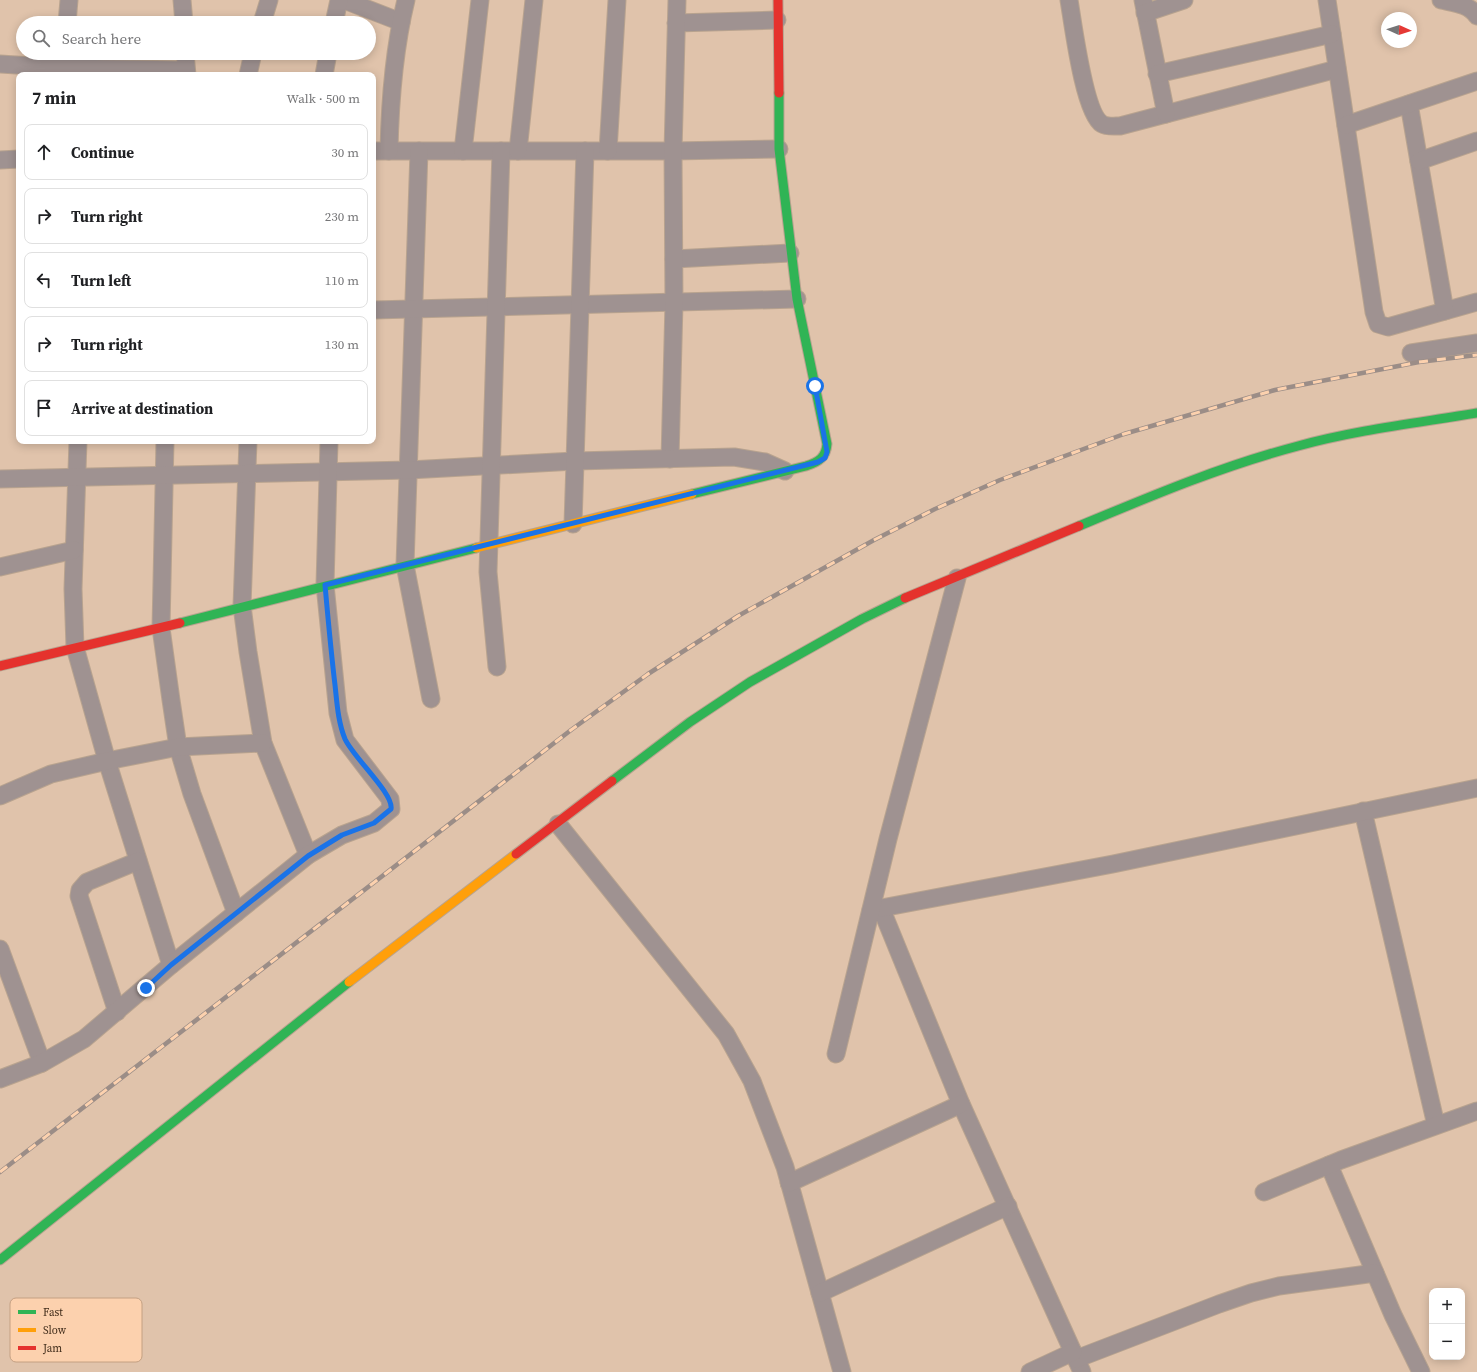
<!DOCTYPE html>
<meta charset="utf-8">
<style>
:root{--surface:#fff;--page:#f6f6f6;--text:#202124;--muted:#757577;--line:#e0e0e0}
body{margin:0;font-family:"Source Serif 4",serif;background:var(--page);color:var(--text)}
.controls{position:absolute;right:12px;bottom:12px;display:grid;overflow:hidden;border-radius:8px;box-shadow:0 2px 10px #0003}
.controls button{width:36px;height:36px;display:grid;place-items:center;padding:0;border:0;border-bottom:1px solid var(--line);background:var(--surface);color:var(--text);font:20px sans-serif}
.compass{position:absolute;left:1381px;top:12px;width:36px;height:36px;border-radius:50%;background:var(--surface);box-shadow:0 2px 10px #0003;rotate:93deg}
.stop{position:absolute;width:12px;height:12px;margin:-9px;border:3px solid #1a73e8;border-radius:50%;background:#fff}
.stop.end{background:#1a73e8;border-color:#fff;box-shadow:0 1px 4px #0008}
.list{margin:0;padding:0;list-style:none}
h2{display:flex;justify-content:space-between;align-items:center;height:52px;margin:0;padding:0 16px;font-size:17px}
h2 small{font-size:13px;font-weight:400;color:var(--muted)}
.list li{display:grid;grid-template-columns:26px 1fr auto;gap:12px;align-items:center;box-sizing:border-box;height:56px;margin:0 8px 8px;padding:0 8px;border:1px solid var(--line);border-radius:8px}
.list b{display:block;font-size:15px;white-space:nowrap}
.list em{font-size:13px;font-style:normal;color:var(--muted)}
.icon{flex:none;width:22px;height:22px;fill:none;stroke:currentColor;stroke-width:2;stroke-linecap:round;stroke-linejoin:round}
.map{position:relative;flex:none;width:1477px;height:1372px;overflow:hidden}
.search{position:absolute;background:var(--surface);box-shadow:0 2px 10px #0003;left:16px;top:16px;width:360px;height:44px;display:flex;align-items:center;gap:10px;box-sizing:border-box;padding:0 14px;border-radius:22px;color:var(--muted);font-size:15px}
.panel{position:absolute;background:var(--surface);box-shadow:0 2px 10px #0003;left:16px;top:72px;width:360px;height:372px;border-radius:8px}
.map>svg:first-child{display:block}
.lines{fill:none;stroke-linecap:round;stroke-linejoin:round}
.street-casing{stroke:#b8a38f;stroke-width:19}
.fast-casing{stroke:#b8a38f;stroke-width:11}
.slow-casing{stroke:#b8a38f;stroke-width:11}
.jam-casing{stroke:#b8a38f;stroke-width:11}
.street{stroke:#9f9291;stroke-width:17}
.fast{stroke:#30b455;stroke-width:9}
.slow{stroke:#ff9f0a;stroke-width:9}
.jam{stroke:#e5322d;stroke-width:9}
.rail-casing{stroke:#9b8d87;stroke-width:4.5}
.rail{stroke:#fcd1ae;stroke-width:3;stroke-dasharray:9;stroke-linecap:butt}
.route{stroke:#1a73e8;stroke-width:5}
.key{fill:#fcd1ae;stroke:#c4a082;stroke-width:1}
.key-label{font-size:11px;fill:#402c1a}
</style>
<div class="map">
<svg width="1477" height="1372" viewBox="0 0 1477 1372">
<rect width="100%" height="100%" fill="#e0c3ab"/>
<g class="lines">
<g class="street-casing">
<g id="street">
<polyline points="182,0 184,23"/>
<polyline points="344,0 401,22"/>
<path d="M1069,0C1073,23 1084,113 1102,124C1107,127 1114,126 1120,126L1337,69"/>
<polyline points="1143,0 1166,114"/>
<polyline points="1327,0 1374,312 1378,324 1388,327 1477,302"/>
<path d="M1441,0C1454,3 1469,4 1477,16"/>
<polyline points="1145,13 1184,0"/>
<polyline points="67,23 69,0"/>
<polyline points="262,23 269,0"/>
<polyline points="334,23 339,0"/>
<polyline points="676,23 777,20"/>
<polyline points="185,53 187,75"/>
<polyline points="0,64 64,68 186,70"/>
<polyline points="1157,74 1332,34"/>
<polyline points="248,75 253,53"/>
<polyline points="324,75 328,53"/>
<polyline points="1409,104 1445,311"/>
<polyline points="1346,125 1477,81"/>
<polyline points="373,151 673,151 779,149"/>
<path d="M389,151C390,101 394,49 406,0"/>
<polyline points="419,151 405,565 431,699"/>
<polyline points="463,151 480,0"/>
<polyline points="518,151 534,0"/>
<polyline points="608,151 617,0"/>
<polyline points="0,160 19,159"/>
<polyline points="1419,161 1477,141"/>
<polyline points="674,259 790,253"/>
<polyline points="373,310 797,299"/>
<polyline points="1411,353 1477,343"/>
<polyline points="78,441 73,589 75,647 107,761 171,965"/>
<polyline points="165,441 161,628 171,700 178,747 192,794 236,913"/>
<polyline points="248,441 242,606 248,652 263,743 308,855"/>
<polyline points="670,459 674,303 673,151 677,0"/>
<polyline points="0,479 409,470 575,461 734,457 765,462 785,471"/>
<polyline points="573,524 585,151"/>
<polyline points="0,567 74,550"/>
<polyline points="497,667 488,572 501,151"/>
<polyline points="0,796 51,774 107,761 178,747 263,743"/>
<polyline points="1363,811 1436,1125"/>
<polyline points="558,824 726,1034 752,1081 785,1167 842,1372"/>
<polyline points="881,908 961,1104 1082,1372"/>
<polyline points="871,910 1113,864 1477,788"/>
<polyline points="0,949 42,1063"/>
<polyline points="117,1012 79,896 80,890 87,882 138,861"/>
<polyline points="836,1054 888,839 957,578"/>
<polyline points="0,1079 42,1063 84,1039 171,965 308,855 342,835 374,823 391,809 390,799 345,740 338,713 325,585 329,441"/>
<polyline points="1329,1165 1393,1315 1421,1372"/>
<polyline points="789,1183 961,1104"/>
<polyline points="1264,1192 1341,1160 1477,1111"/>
<polyline points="820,1293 1008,1206"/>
<polyline points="1076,1359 1219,1304 1251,1293 1279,1286 1375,1273"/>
<polyline points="1030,1372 1073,1352"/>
</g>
</g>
<g class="fast-casing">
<g id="fast">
<path d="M692,494L806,466C819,462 826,457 827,444L797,299L779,149V93"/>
<path d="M1079,526C1151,496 1222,466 1298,446C1356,430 1417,423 1477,413"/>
<polyline points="180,623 476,548"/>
<polyline points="612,781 690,722 750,682 862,619 905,598"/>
<polyline points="0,1260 349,982"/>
</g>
</g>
<g class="slow-casing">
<g id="slow">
<polyline points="476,548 692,494"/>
<polyline points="349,982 516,854"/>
</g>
</g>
<g class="jam-casing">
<g id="jam">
<polyline points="778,0 779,93"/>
<polyline points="905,598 1079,526"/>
<polyline points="0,666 180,623"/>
<polyline points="516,854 612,781"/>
</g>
</g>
<use href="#street" class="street"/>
<use href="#fast" class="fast"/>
<use href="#slow" class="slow"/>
<use href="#jam" class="jam"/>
<g class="rail-casing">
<polyline id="rail" points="0,1172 571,730 648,674 738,616 874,540 935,509 1000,480 1124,434 1275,390 1419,362 1477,355"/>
</g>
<use href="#rail" class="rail"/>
</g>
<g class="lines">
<path class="route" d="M146,988L171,965L308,856L342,835L374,823L391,809C394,794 353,757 345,739C338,722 337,703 335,685C331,652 328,618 325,585L818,462L825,458L827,452L815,386"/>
</g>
<rect x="10" y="1298" width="132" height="64" rx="6" class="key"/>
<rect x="18" y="1310" width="18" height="4" fill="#30b455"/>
<rect x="18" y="1328" width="18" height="4" fill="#ff9f0a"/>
<rect x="18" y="1346" width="18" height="4" fill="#e5322d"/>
<g class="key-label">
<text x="43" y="1316">Fast</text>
<text x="43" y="1334">Slow</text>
<text x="43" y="1352">Jam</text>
</g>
</svg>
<div class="controls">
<button>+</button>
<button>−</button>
</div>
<svg class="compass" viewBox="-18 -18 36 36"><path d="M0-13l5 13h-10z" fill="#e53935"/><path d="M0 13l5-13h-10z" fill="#757577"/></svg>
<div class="stop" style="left:815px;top:386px"></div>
<div class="stop end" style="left:146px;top:988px"></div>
<div class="search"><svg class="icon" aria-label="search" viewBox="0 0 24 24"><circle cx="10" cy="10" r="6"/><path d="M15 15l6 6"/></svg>Search here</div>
<section class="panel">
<h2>7 min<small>Walk · 500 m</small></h2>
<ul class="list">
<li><svg class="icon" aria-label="ahead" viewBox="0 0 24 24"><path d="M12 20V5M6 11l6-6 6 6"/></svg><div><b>Continue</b></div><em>30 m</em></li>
<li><svg class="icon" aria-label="right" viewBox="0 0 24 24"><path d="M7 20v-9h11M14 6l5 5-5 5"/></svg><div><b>Turn right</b></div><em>230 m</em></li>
<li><svg class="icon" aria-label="left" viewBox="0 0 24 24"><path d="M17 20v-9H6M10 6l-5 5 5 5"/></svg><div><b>Turn left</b></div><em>110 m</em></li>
<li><svg class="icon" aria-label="right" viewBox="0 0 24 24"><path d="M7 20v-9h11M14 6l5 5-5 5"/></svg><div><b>Turn right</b></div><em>130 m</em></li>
<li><svg class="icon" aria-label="arrive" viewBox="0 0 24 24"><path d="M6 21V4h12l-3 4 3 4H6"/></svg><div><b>Arrive at destination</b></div></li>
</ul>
</section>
</div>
